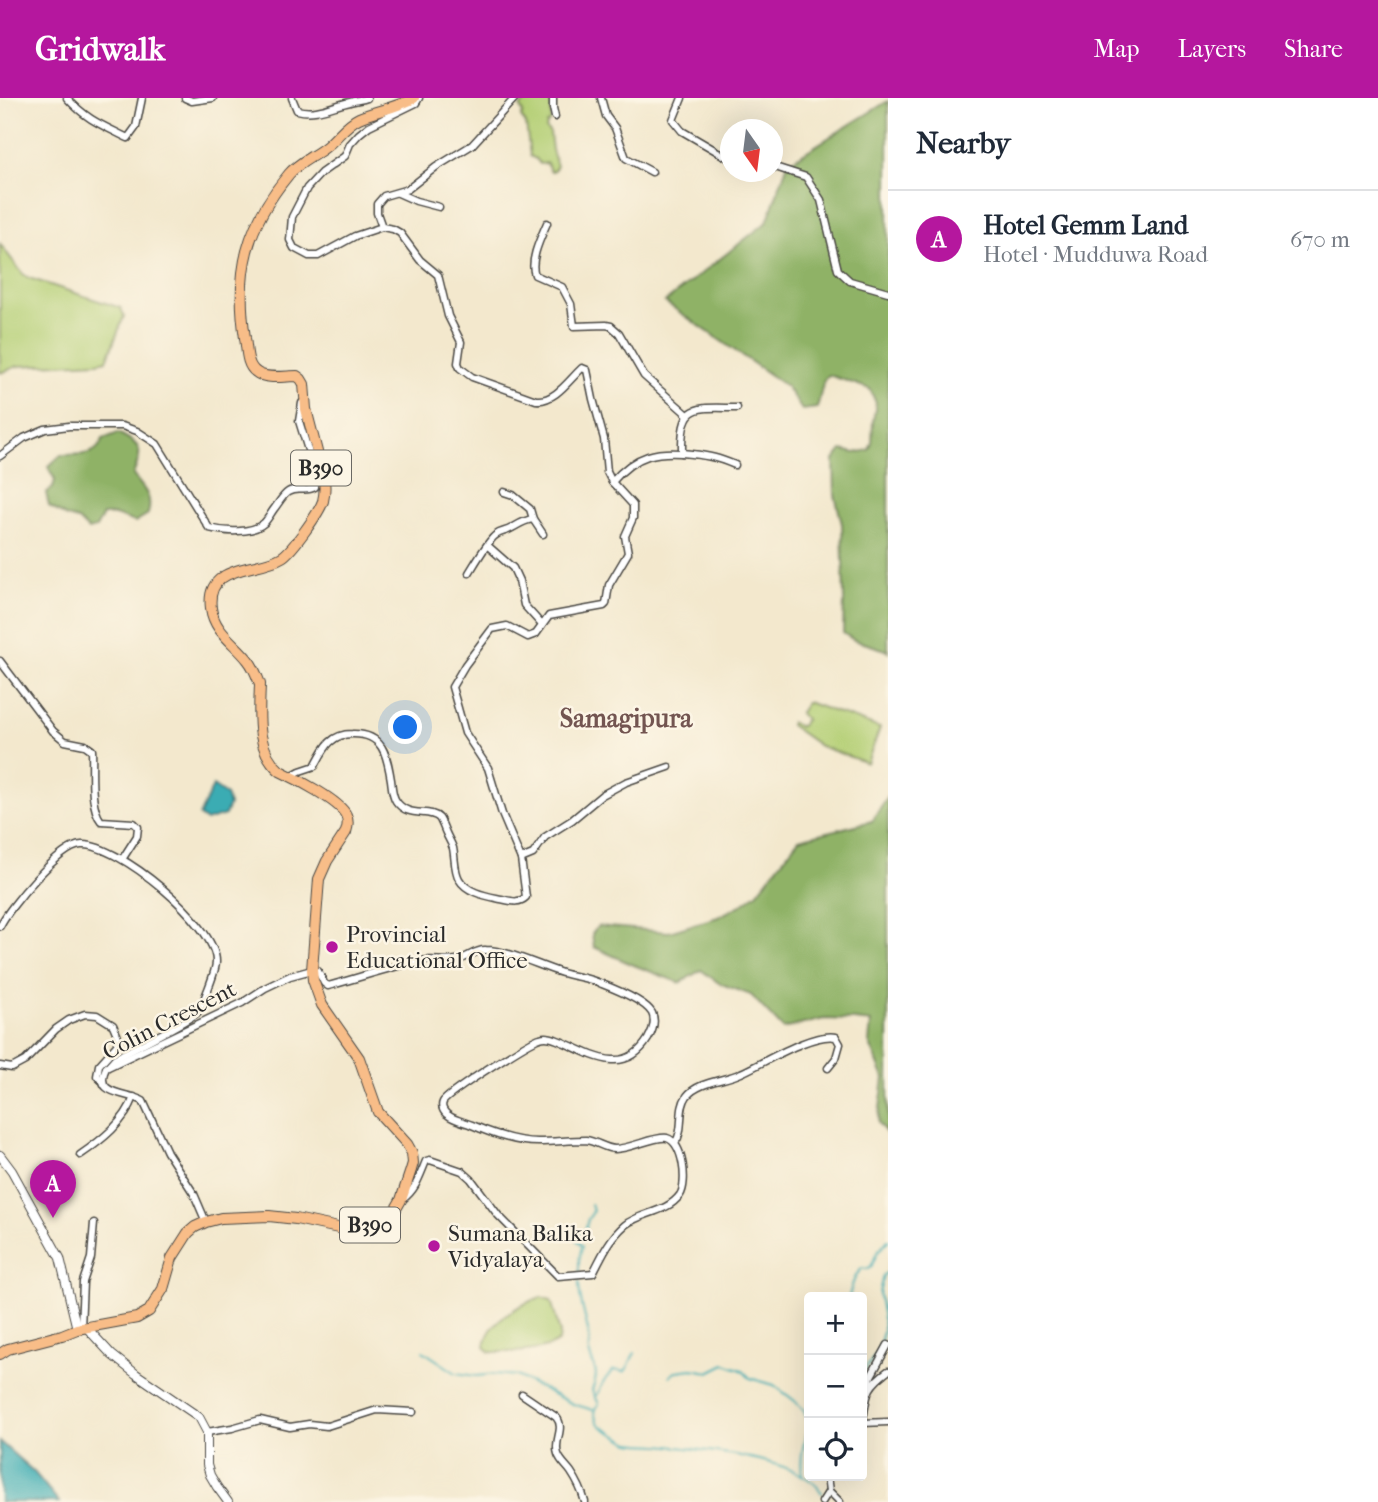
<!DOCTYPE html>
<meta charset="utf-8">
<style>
:root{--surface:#fff;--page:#f2f2f3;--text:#1f2937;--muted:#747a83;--line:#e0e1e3;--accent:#b5179e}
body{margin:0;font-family:"IM FELL French Canon",serif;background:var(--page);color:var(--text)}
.controls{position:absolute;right:21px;bottom:21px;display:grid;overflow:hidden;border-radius:7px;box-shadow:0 7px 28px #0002}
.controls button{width:63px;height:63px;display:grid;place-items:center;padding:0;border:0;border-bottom:2px solid var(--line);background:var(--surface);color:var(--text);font:35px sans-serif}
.compass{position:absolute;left:720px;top:21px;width:63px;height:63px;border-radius:50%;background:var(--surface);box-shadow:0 7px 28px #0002;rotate:166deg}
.you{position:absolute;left:406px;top:630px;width:24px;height:24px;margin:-18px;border:5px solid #fff;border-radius:50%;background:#1a73e8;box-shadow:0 0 0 10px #1a73e833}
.badge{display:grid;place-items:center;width:46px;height:46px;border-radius:50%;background:var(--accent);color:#fff;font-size:23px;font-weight:700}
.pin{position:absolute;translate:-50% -58px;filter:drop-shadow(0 2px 4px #0008)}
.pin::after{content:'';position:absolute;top:37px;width:24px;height:21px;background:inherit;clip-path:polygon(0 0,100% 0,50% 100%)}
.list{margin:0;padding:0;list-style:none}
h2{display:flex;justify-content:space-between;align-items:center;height:91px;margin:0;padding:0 28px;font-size:30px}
h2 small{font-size:23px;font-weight:400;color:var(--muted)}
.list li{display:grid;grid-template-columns:46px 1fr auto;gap:21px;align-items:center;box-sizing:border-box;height:98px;padding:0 28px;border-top:2px solid var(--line)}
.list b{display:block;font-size:26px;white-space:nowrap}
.list p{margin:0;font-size:23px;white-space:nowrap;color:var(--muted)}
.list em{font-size:23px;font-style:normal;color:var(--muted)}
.icon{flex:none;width:38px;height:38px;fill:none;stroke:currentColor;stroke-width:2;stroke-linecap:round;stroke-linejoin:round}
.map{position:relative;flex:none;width:888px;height:1404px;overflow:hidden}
header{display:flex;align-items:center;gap:42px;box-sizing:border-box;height:98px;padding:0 35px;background:var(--accent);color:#fff}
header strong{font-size:33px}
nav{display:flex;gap:38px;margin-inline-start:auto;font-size:24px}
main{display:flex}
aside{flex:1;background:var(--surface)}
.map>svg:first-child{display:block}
.green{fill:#b4cf75;stroke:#707d50;stroke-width:2}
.forest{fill:#8fb266;stroke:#5d6e48;stroke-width:2}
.water{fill:#3aacb3;stroke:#326c6f;stroke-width:2}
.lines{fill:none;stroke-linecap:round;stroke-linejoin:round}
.stream{stroke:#3aacb3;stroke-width:2}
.minor-casing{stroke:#494743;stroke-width:9}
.tertiary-casing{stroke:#494743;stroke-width:10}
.primary-casing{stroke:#494743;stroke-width:12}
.minor{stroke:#fff;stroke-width:6}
.tertiary{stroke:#fff;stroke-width:8}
.primary{stroke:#f8bd88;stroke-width:10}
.poi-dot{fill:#b5179e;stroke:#fcf5e5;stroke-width:2.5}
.labels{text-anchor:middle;stroke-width:5;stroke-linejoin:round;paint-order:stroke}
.shield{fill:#fcf5e5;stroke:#6a6863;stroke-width:2}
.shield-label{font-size:21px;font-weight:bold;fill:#2b2b2b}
.poi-label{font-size:23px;fill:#2b2b2b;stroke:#fcf5e5;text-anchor:start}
.street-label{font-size:23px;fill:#2b2b2b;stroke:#fcf5e5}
.quarter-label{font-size:26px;font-weight:bold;fill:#735551;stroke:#fcf5e5}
</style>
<header>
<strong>Gridwalk</strong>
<nav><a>Map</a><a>Layers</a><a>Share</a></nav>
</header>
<main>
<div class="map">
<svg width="888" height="1404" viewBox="0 0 888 1404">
<rect width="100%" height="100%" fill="#fcf5e5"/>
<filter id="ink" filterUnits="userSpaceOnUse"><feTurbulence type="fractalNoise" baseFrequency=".0143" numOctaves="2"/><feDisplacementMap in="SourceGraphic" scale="14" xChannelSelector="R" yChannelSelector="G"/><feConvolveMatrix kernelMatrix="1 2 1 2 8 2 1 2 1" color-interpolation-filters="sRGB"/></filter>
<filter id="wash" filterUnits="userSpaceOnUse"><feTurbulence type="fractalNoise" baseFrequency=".00686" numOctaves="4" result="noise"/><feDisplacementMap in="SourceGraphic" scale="28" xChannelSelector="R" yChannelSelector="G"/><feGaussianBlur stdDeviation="1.57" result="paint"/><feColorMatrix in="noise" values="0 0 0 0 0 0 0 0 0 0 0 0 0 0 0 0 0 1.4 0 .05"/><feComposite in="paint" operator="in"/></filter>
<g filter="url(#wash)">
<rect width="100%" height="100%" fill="#f3e8cd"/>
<g class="green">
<polygon points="530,0 551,0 551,23 547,26 546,31 550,35 552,52 557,68 553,73 550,73 547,65 540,66 536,61 530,58 526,26 521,19 523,15 520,9"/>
<polygon points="0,146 23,176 29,180 121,210 124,218 107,262 98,264 18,268 0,275"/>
<polygon points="807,604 880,630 867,665 820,648 790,627 791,624 800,629 806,621 799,616"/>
<path d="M541,1199L551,1202L560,1235L559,1243C544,1255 509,1254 490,1254L485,1249C487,1223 519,1207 541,1199Z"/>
</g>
<g class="forest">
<polygon points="888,3 888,554 886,552 854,542 843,535 844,501 842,426 835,397 834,362 842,352 855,355 869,352 872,345 873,323 876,305 870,291 829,277 824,282 817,310 802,312 786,288 665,204 767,124 788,65"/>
<path d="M118,335C143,348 143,351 133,377C144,391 153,398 148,416L135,424L115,417H103L96,430L88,432L78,422L67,419L49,408L46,395L53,390L55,382L48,369L61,357C79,356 96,360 103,341Z"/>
<polygon points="888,698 888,1037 878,1025 884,980 869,944 871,924 854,922 824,921 783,931 751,897 719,885 701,872 680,885 631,866 594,849 592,836 598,828 669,834 718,819 741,807 757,795 799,741 872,723"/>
</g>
<g class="water">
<polygon points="213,688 226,697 229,707 225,717 206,723 199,718"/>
<polygon points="0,1344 34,1374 59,1404 0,1404"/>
</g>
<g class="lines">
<g class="stream">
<polyline points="579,1173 579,1162 582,1148 576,1141 578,1135 585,1133 588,1121 593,1114 591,1106"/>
<path d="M579,1182C578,1202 586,1218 589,1238C590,1243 588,1249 589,1254C594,1272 600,1273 592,1292L599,1306L594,1312C596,1330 605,1330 618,1338C619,1338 627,1343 627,1344C636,1347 650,1346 660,1347C698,1352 802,1359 822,1395"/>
<path d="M849,1199C851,1188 854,1178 862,1170L866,1171L871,1169L877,1155L888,1142"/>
<polyline points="423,1253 456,1275 477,1278 495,1276 517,1278 573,1306 593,1312"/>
<polyline points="862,1276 878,1253 883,1234 883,1221 879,1196 883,1177 888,1174"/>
<polyline points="670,1278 677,1273 692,1271 709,1274 725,1266 742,1272 750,1280 774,1287 795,1303 803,1311 809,1324"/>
<path d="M595,1300C603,1288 602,1282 614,1272L624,1274C630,1269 630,1261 635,1255"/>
<path d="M802,1377C800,1359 803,1347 809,1330"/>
</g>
</g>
</g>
<g filter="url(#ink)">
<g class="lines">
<g class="minor-casing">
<g id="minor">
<path d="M67,0C87,22 102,27 128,40L136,29L142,0"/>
<polyline points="185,0 192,3 213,0"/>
<path d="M292,0L297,12C317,17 331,8 350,4C356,2 362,2 367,0"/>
<polyline points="553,0 553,10 555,19"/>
<polyline points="601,0 606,18 615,30 626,60 652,74"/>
<polyline points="682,0 673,22 682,33 730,61"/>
<polyline points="772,70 775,69 806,79 821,102 838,172 850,183 888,194"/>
<polyline points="744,74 751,77 761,74"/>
<polyline points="398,95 416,103 439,109"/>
<path d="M547,125C541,139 529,163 535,177L562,189L571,206L574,228L606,227L611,228L619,235L644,278L688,317"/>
<polyline points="382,129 377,115 377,106 384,98 408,91 436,69 472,47 515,0"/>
<path d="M682,355C681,304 695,310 737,310"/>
<path d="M0,358L24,340L45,331L69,328H122L137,333L157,346L209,430C224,434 252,436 264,425C268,421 271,415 274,411C278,406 283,397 288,394C297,388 305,395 315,389L316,378L299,323L302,305"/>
<path d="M612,384C636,356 657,352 692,356C710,358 718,360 735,367"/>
<polyline points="504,394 513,397 530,411 533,421 543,436"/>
<polyline points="488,448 513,470 519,483 524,507 542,527"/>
<path d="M469,475C474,467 489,441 496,437C501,433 506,434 512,430C519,426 525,422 533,421"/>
<path d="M0,563L53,633L65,643L85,647L92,652C93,672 89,708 101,723L134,725L138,729L137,738L123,760"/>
<path d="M291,678L300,673L315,668C324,651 330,636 352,636C383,635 387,657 391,682C392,689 392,697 396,703C408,721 429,710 439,720C442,724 444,731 446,735C448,740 451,744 453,750C455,759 454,772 459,781C467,795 487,798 501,801C511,803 519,806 526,799L521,761L502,716L488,670L465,635L452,589L465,567L492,531L507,528L528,539L536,536L549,518L604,508L606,506L609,487L628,455L625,438L633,420V407L612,384L607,374L604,341L593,301L587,272L582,270C569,282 555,304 536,302L472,279L460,270L458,265L461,244L448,218L438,177L420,162L400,135L393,131L382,129L355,138L318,158H309L294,150L290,142L292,119L307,90L321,75L345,58L350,46L359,36L369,28L416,5L419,0"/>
<polyline points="521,761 533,756 545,739 572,722 602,697 626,684 669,669"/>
<path d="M0,828C9,809 60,748 81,747C117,744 217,827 216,864C216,873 203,905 198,914C193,921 128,953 115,960L106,970"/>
<path d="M312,875L318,873L324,885L328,888C358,880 389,869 420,863C432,861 445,864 457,862C467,861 475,851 486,852C508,852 539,868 562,875C575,879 590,880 602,886C615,891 645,903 652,915C656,923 652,934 648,941C626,977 595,959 565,945C557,942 549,937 540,940C529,943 447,996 443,1004C441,1008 443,1014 448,1017C454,1022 465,1024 472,1027C493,1036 515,1044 538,1044C554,1044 570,1042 586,1042C596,1043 605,1051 615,1051C630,1051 655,1038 667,1040C683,1044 688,1085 680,1097C667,1115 641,1114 625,1127C610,1140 602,1157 593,1175L558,1178L498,1117L471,1081L462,1073L430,1062L426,1063C420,1077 416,1092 403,1101"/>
<polyline points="0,968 12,970 25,963 56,931 69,922 85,916 97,917 113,927 118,939 117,947 99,967 97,978 101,982"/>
<path d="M675,1045C685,1032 677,1012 687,998C699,983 725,983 741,975C764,965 812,934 836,939L840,946L836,960L828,970"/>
<path d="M80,1057C102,1042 125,1024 134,999"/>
<path d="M206,1124L194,1096L167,1054L143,1003C128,994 92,998 106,970L242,905L265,890L290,878L312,872"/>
<polyline points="81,1230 83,1184 91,1160 94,1125"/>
<polyline points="869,1289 871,1278 888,1247"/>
<path d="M522,1296L556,1319C566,1330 553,1343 558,1356C560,1363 567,1368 571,1374C577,1383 582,1393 585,1404"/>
<polyline points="862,1325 888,1324"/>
<path d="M862,1326C868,1298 863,1291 888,1273"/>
<polyline points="207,1334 232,1330 260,1322 290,1329 309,1326 327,1328 377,1312 413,1314"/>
<polyline points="829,1393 840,1404"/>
<polyline points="822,1404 829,1393 827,1378"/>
</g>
</g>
<g class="tertiary-casing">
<g id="tertiary">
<polyline points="0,1057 12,1073 60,1160 77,1231"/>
<polyline points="86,1229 112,1257 136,1276 199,1319 207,1334 207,1367 210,1377 217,1389 228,1404"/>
</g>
</g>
<g class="primary-casing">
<path id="primary" d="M0,1256L8,1251L62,1237L77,1231L137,1220L149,1213L163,1191L172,1160L188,1135L195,1129L206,1124L221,1120L269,1118L296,1121L343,1131H356L377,1125L393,1116L401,1102L411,1072L413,1065L412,1055L407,1046L378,1014L359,960L322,907L313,882L312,872L319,781L327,763L346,734C348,728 349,723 346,717C340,703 295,680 280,673C255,651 259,618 260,586C257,578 254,569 248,562C235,545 214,534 211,510C205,465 258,474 282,459C292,453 319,415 323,403C325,395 325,389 324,381L306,311L304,286L301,281L297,278C285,278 265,282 256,274C246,267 247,251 245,240C235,174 246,128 289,76C299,64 315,58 327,48C338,39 346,26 359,20C377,12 397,10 414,0"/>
</g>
<use href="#minor" class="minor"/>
<use href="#tertiary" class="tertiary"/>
<use href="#primary" class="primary"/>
</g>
</g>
<g class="poi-dot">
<circle cx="332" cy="849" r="7"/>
<circle cx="434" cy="1148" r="7"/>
</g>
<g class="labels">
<g class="shield">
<rect x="291" y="352.5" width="60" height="35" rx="5"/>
<rect x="340" y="1109.5" width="60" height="35" rx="5"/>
</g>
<g class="shield-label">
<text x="321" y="377">B390</text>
<text x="370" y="1134">B390</text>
</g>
<g class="poi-label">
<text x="346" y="844">Provincial<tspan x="346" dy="26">Educational Office</tspan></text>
<text x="448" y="1143">Sumana Balika<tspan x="448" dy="26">Vidyalaya</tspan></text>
</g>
<g class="street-label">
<text transform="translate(169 922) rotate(-27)" y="8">Colin Crescent</text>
</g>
<g class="quarter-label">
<text x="626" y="629">Samagipura</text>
</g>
</g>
</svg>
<div class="controls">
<button>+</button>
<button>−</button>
<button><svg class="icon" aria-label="locate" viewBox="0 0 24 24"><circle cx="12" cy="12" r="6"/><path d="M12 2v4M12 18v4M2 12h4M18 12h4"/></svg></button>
</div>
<svg class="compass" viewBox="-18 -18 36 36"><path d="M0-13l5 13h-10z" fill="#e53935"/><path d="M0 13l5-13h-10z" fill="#747a83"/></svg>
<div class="you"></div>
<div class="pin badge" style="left:53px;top:1120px">A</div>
</div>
<aside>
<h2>Nearby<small></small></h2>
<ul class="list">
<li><span class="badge">A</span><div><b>Hotel Gemm Land</b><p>Hotel · Mudduwa Road</p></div><em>670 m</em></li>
</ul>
</aside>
</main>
